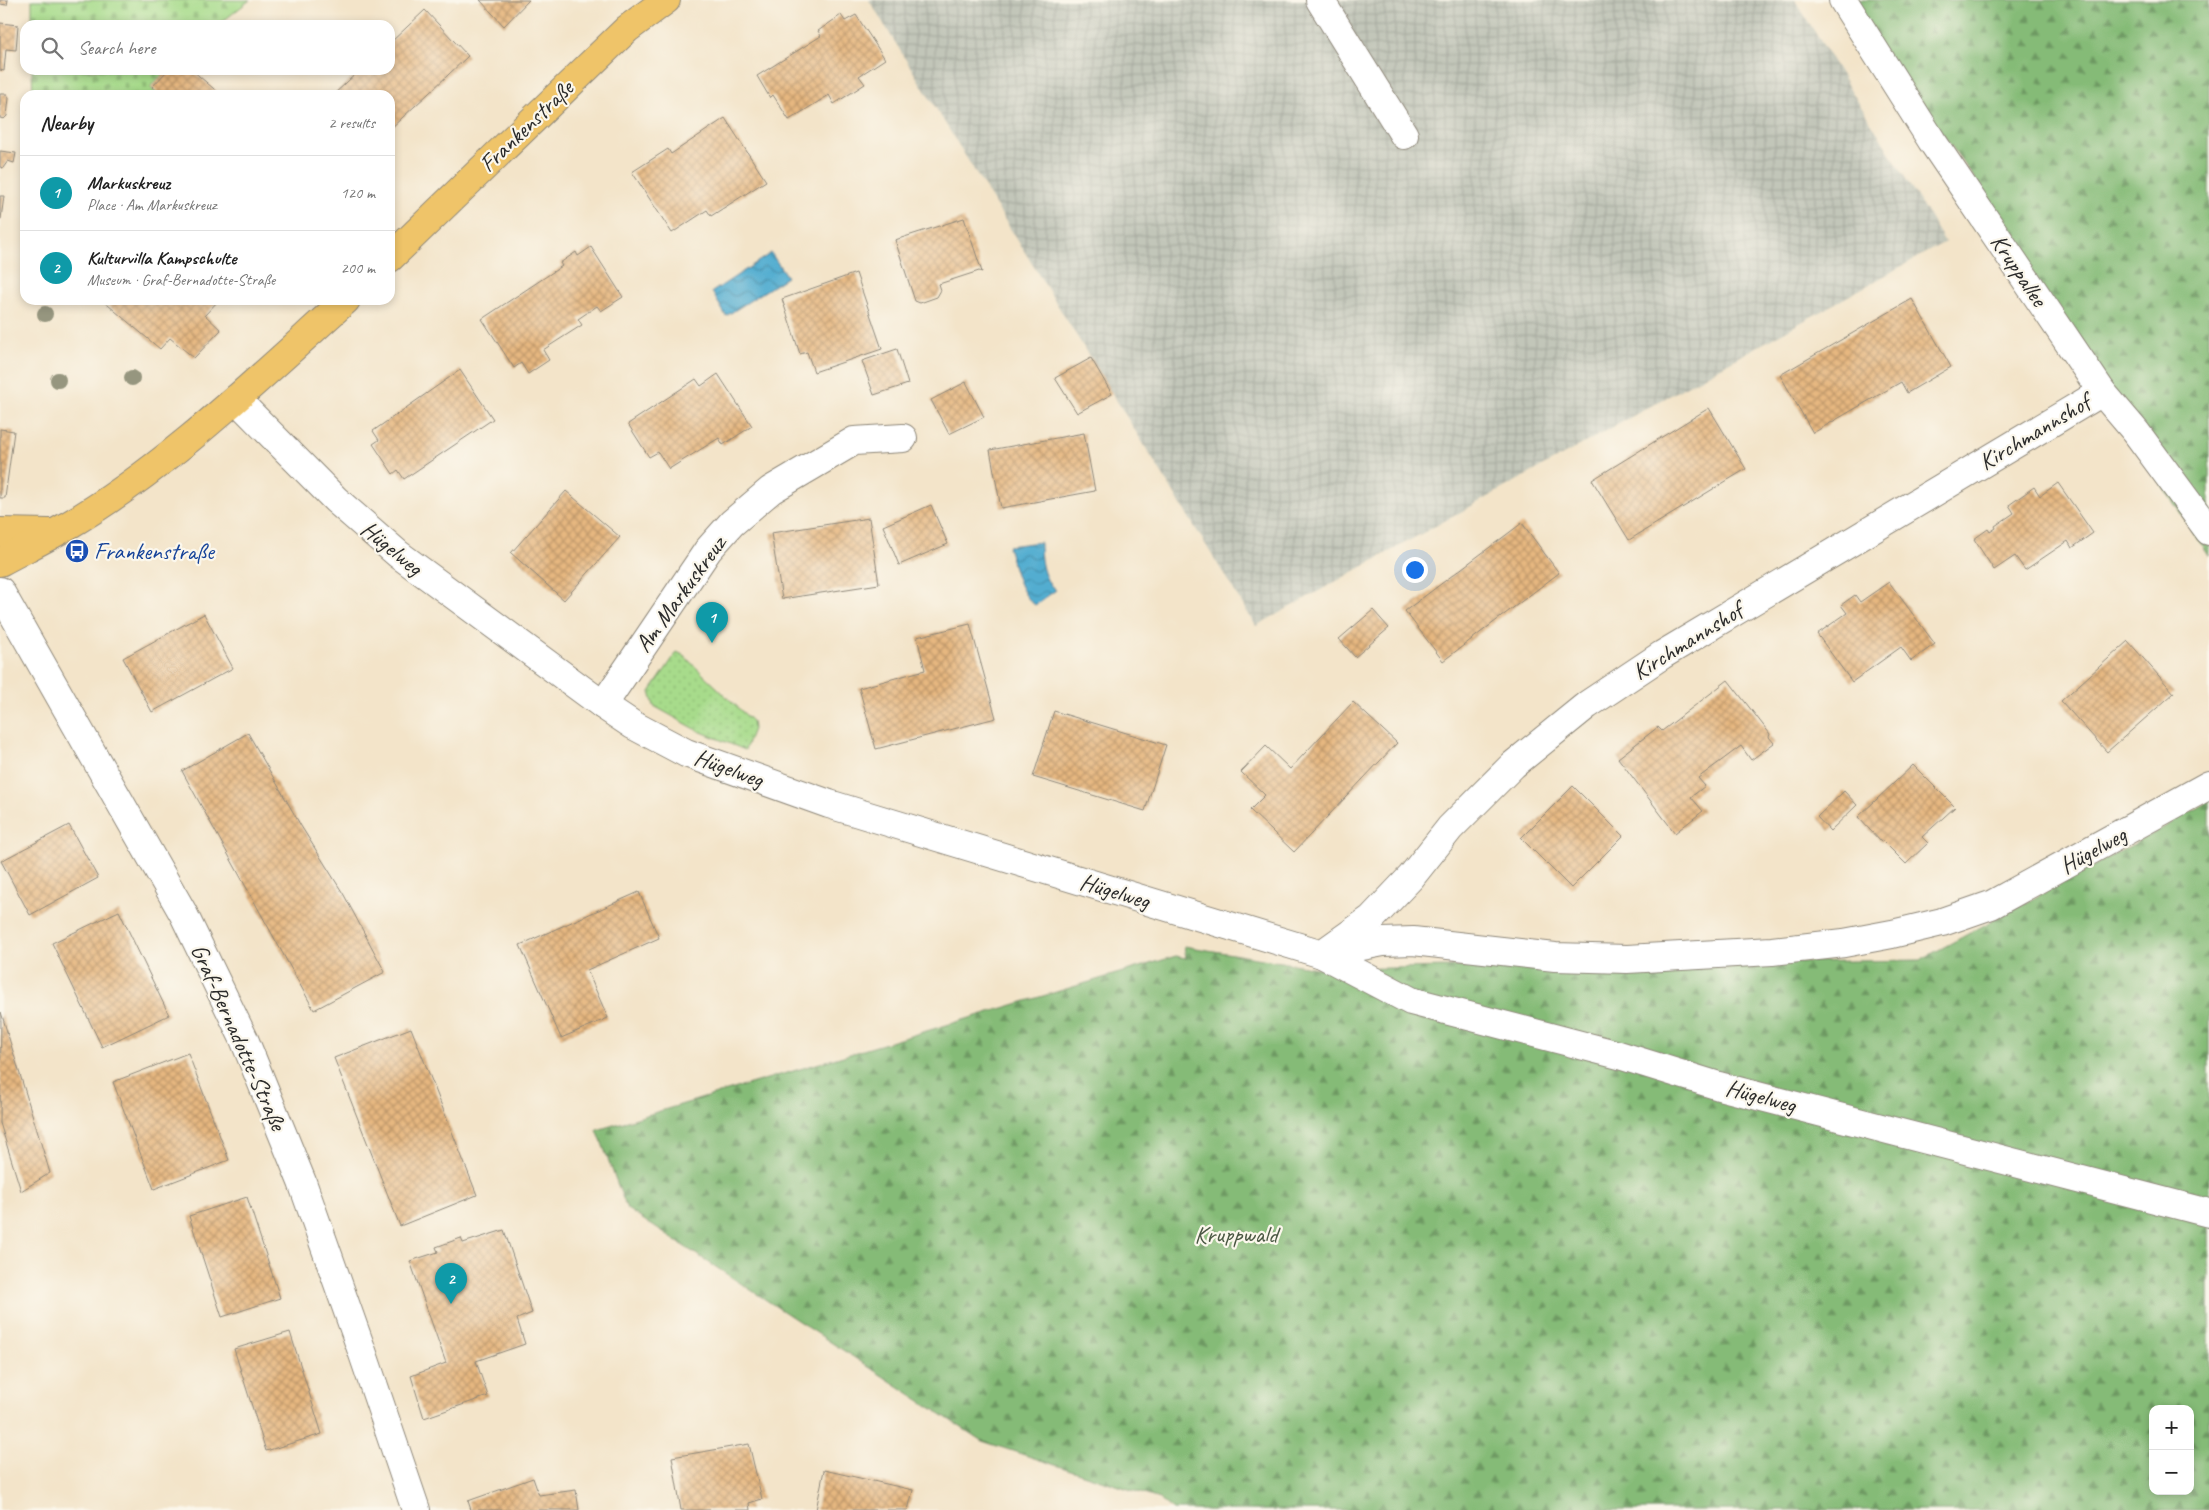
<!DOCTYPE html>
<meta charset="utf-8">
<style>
:root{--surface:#fff;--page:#f6f6f6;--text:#222;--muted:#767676;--line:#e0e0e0;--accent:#d1495b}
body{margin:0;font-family:Caveat,sans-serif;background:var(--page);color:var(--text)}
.controls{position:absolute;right:15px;bottom:15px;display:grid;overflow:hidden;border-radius:10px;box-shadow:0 2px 8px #0003}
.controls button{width:45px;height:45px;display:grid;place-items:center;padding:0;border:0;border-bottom:1px solid var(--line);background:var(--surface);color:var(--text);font:25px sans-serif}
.you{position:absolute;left:1414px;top:569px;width:18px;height:18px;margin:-12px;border:4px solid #fff;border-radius:50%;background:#1a73e8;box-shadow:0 0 0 8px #1a73e833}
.badge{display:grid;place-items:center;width:32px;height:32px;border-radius:50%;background:var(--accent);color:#fff;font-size:16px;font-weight:700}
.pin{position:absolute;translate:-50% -41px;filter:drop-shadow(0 1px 2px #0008)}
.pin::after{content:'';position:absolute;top:26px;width:18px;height:15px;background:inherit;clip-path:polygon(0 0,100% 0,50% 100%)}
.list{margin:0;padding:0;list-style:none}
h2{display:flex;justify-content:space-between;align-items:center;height:65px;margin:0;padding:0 20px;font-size:21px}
h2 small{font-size:16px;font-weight:400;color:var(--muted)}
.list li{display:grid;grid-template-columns:32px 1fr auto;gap:15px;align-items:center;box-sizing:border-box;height:75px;padding:0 20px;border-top:1px solid var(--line)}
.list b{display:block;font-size:19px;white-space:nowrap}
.list p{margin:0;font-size:16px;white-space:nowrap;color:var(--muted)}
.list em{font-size:16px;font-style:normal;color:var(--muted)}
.icon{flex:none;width:28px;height:28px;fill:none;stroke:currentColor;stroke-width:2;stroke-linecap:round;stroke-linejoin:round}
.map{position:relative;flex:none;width:2209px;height:1510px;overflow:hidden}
.search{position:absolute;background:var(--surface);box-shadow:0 2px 8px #0003;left:20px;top:20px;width:375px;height:55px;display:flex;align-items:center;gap:12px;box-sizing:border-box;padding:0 18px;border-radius:15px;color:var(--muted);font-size:19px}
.panel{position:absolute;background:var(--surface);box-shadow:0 2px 8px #0003;left:20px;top:90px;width:375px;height:215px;border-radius:15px}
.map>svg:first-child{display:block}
.industrial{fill:url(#industrial-grid)}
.green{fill:url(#green-dots);stroke:#69835b}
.forest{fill:url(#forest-firs);stroke:#587351;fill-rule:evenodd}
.cemetery{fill:url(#cemetery-stones);stroke:#69835b}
.water{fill:url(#water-waves);stroke:#3f6c7e}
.building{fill:url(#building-cross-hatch)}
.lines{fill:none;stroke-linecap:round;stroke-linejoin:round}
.minor-casing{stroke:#8f887a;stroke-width:30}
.major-casing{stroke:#8f887a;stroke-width:30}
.minor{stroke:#fff;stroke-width:28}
.major{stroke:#efc469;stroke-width:28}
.tree{fill:#96967f}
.labels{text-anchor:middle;stroke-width:4.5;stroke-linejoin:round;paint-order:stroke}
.street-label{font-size:24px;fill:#2b2b2b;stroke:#fbf7ec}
.transit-label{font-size:24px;fill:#164399;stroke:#fbf7ec;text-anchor:start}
.park-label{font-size:24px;fill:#4a5743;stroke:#fbf7ec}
</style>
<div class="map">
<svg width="2209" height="1510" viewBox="0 0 2209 1510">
<defs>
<pattern id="industrial-grid" width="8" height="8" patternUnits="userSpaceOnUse" patternTransform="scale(1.25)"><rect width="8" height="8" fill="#c2c6b9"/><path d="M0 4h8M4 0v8" fill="none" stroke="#a7aa9f"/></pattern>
<pattern id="green-dots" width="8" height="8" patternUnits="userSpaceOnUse" patternTransform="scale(1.25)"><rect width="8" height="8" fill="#a7db8b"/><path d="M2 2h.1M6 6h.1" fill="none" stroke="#90bc78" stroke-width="1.8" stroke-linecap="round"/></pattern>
<pattern id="forest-firs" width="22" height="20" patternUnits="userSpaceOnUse" patternTransform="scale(1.25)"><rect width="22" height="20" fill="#85bb77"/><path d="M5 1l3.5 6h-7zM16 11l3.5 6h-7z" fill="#6d9862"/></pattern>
<pattern id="cemetery-stones" width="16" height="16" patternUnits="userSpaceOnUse" patternTransform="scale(1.25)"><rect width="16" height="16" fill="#a7db8b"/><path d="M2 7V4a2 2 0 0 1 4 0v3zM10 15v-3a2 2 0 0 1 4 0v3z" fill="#90bc78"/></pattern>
<pattern id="water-waves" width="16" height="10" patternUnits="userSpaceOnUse" patternTransform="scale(1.25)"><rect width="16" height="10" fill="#53add0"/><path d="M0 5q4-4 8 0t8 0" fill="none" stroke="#458da9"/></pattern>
<pattern id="building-cross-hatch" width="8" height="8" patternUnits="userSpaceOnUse" patternTransform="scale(1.25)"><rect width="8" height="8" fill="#e6b780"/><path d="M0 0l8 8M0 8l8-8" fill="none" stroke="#bb9569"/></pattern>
</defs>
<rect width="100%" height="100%" fill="#fbf7ec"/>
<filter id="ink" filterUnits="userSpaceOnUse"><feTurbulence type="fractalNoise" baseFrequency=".02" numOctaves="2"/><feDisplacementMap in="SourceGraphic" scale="10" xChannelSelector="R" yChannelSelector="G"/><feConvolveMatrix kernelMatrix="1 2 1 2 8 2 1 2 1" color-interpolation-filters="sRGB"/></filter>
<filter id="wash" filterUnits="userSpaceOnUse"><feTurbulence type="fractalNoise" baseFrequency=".0096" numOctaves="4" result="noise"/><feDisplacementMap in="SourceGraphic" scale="20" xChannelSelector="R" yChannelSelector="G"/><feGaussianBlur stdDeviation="1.12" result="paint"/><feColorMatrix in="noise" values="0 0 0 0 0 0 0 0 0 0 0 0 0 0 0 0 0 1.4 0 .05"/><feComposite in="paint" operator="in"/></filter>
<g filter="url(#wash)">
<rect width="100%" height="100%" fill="#f3e4c9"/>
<polygon class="industrial" points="869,0 1795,0 1945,242 1256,626"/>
<polygon class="green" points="677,652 683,655 752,721 753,729 745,750 699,731 654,706 650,692"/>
<g class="forest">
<polygon points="1847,0 2209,0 2209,556 2077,357 2002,217"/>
<path d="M2209,801V1510H1173L1159,1499L982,1441L627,1209L597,1130L1176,956L1186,958L1184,946L1323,969L1920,960L2156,832ZM2153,1409H2190V1491H2153Z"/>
</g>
<g class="cemetery">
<polygon points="32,0 250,0 218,25 32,25"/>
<polygon points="32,70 166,70 150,87 158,95 33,95"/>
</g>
<g class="water">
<polygon points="771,253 787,277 726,316 712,292"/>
<path d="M1040,542C1040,558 1042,580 1056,590L1035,605C1018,592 1014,566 1008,546Z"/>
</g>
<g id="blocks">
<g class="building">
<polygon points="0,0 8,0 7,5 0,4"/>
<polygon points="480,0 529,0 504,26"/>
<polygon points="425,10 468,56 428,94 390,129 390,95 333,95 360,70 390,70 390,43"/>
<polygon points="841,15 845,21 856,15 885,59 859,76 865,84 834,104 829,95 789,120 773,95 770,98 757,76 821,36 818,31"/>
<polygon points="0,23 18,25 16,50 6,49 4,71 0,70"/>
<polygon points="168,70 192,70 221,95 160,95 152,87"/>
<polygon points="0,94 7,94 9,98 7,116 4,119 0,118"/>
<polygon points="725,118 766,181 711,216 707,210 672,233 632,172 668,149 671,154"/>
<polygon points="0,151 16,153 14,163 8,161 3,168 0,167"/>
<polygon points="0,196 4,196 1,219 0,219"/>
<polygon points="964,218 982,272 979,271 939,284 941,290 937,297 920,303 915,301 895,240"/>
<polygon points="591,247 623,297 601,311 597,306 578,319 582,325 543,350 549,360 528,374 521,363 514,368 482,319 562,266 560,263 576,252 578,256"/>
<polygon points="856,273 882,349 814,372 807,352 800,354 782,299"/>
<polygon points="1912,299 1951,367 1907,393 1901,382 1813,433 1780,375"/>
<polygon points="102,300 219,300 205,315 221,330 194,358 170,338 160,349"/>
<polygon points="897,349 908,384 874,395 862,361"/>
<polygon points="1091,358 1112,394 1077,413 1055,378"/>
<polygon points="460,370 493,419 404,479 398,470 393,474 373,444 379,440 373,431"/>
<polygon points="718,374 752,426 723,445 719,438 669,469 658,452 649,457 628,424 696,379 701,386"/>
<polygon points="966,382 984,417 949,434 931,400"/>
<polygon points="1709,408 1746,469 1629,540 1592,480"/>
<polygon points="0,429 14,431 5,498 0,498"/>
<polygon points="1084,433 1095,491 1001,508 990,450"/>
<polygon points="2058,483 2093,533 2072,548 2068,541 2025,570 2015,556 1994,570 1974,539 1988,529 1990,532 1996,528 1995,526 2014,513 2009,505 2034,487 2040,496"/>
<polygon points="566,491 620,537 564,600 511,553"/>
<polygon points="931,505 948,544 899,565 883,526"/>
<polygon points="869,518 879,584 782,599 771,533"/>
<polygon points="1522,523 1559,573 1443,661 1405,611"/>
<polygon points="1889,582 1935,644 1911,661 1901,647 1852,682 1817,634 1847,613 1841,605 1855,595 1860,602"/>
<polygon points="1373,610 1389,628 1355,657 1339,639"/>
<polygon points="204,614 233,668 152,712 123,658"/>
<polygon points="970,624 996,718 876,749 859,688 925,670 917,637"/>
<polygon points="2128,641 2174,693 2107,752 2061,701"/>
<polygon points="1728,680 1770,734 1769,737 1774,743 1751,760 1741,746 1698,778 1705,786 1691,797 1703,811 1675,833 1618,758 1658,727 1662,731"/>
<polygon points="1353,702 1397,743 1294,852 1250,810 1265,795 1241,772 1266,746 1290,769"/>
<polygon points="1054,711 1166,745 1145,811 1033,777"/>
<polygon points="248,733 301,826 344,895 385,972 314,1010 182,771"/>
<polygon points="1913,765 1955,807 1922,837 1928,843 1906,864 1883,841 1881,842 1858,817"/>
<polygon points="1573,786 1623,836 1571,888 1521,838"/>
<polygon points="1844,791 1857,805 1830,831 1817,817"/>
<polygon points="69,825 98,878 30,915 1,861"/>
<polygon points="639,892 659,938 587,970 608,1018 561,1038 520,945"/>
<polygon points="119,911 169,1015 102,1047 52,943"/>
<polygon points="1,1012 50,1173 21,1191 0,1123"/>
<polygon points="411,1028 477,1195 400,1226 334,1058"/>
<polygon points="188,1053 229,1160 154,1189 113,1082"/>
<polygon points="247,1197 280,1298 222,1317 189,1216"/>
<polygon points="504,1230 532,1313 517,1319 525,1344 476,1361 488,1396 424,1418 411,1376 446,1363 410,1261 438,1252 436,1247 461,1238 463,1243"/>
<polygon points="290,1332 322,1434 266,1451 234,1349"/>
<polygon points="749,1444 762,1499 749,1503 750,1510 681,1510 672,1457"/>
<polygon points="824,1470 913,1490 908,1510 816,1510"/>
<polygon points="533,1478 539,1495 576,1490 579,1510 471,1510 468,1501"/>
</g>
</g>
</g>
<g filter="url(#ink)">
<use href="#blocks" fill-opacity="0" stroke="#8f887a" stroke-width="1"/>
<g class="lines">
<g class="minor-casing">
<g id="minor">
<polyline points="1320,0 1404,135"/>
<polyline points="1843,0 1932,141 2102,392 2136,432 2209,531"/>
<polyline points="236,399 336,500 398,554 603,705 633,725 686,753 829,804 1322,954 1411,1001 1619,1055 1719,1086 2209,1213"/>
<polyline points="0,591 183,913 244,1039 302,1182 363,1354 416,1510"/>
<polyline points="603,705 708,550 732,523 771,490 854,441 903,438"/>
<polyline points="1331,952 1383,942 1413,941 1555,957 1627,959 1772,951 1844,943 1892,934 1942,922 1991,905 2209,785"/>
<polyline points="1322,954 1371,919 1411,877 1450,828 1513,765 1587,705 1662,655 2102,392"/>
</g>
</g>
<g class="major-casing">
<g id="major">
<polyline points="390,258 627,29 666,0"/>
<polyline points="0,532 49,533"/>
<path d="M0,562C22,550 45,539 67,526C168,467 259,378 346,300"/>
</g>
</g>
<use href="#minor" class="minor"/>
<use href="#major" class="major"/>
</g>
<g class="tree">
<circle cx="45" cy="314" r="8"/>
<circle cx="132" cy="378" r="8"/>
<circle cx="58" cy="380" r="8"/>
</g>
</g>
<defs>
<g id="bus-disc" transform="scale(1.25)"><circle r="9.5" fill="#1a4fb4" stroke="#fbf7ec"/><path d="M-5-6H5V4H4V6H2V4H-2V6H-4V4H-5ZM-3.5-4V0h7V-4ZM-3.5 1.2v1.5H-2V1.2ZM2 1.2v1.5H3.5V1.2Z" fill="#fff"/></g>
</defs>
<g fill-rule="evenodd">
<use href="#bus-disc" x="77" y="551"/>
</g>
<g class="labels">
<g class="street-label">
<text transform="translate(526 126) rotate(-44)" y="8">Frankenstraße</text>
<text transform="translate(2019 270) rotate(56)" y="8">Kruppallee</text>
<text transform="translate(2034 432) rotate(-31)" y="8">Kirchmannshof</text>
<text transform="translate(392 548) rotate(39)" y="8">Hügelweg</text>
<text transform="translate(680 594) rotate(-54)" y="8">Am Markuskreuz</text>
<text transform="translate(1687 641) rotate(-32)" y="8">Kirchmannshof</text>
<text transform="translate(729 768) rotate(20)" y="8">Hügelweg</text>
<text transform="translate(2093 850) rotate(-29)" y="8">Hügelweg</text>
<text transform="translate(1115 891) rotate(17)" y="8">Hügelweg</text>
<text transform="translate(239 1037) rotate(66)" y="8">Graf-Bernadotte-Straße</text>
<text transform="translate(1761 1096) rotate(15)" y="8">Hügelweg</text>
</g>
<g class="transit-label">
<text x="94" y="559">Frankenstraße</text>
</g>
<g class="park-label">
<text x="1236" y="1242">Kruppwald</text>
</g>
</g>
</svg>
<div class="controls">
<button>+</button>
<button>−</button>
</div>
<div class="you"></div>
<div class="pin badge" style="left:712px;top:643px;background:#0f9aa8">1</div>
<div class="pin badge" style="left:451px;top:1304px;background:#0f9aa8">2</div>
<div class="search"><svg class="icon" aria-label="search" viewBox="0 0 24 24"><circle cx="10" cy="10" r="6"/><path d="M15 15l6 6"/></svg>Search here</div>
<section class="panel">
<h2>Nearby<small>2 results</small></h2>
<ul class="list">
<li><span class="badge" style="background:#0f9aa8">1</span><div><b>Markuskreuz</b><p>Place · Am Markuskreuz</p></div><em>120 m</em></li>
<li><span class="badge" style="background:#0f9aa8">2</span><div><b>Kulturvilla Kampschulte</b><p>Museum · Graf-Bernadotte-Straße</p></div><em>200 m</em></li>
</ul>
</section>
</div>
